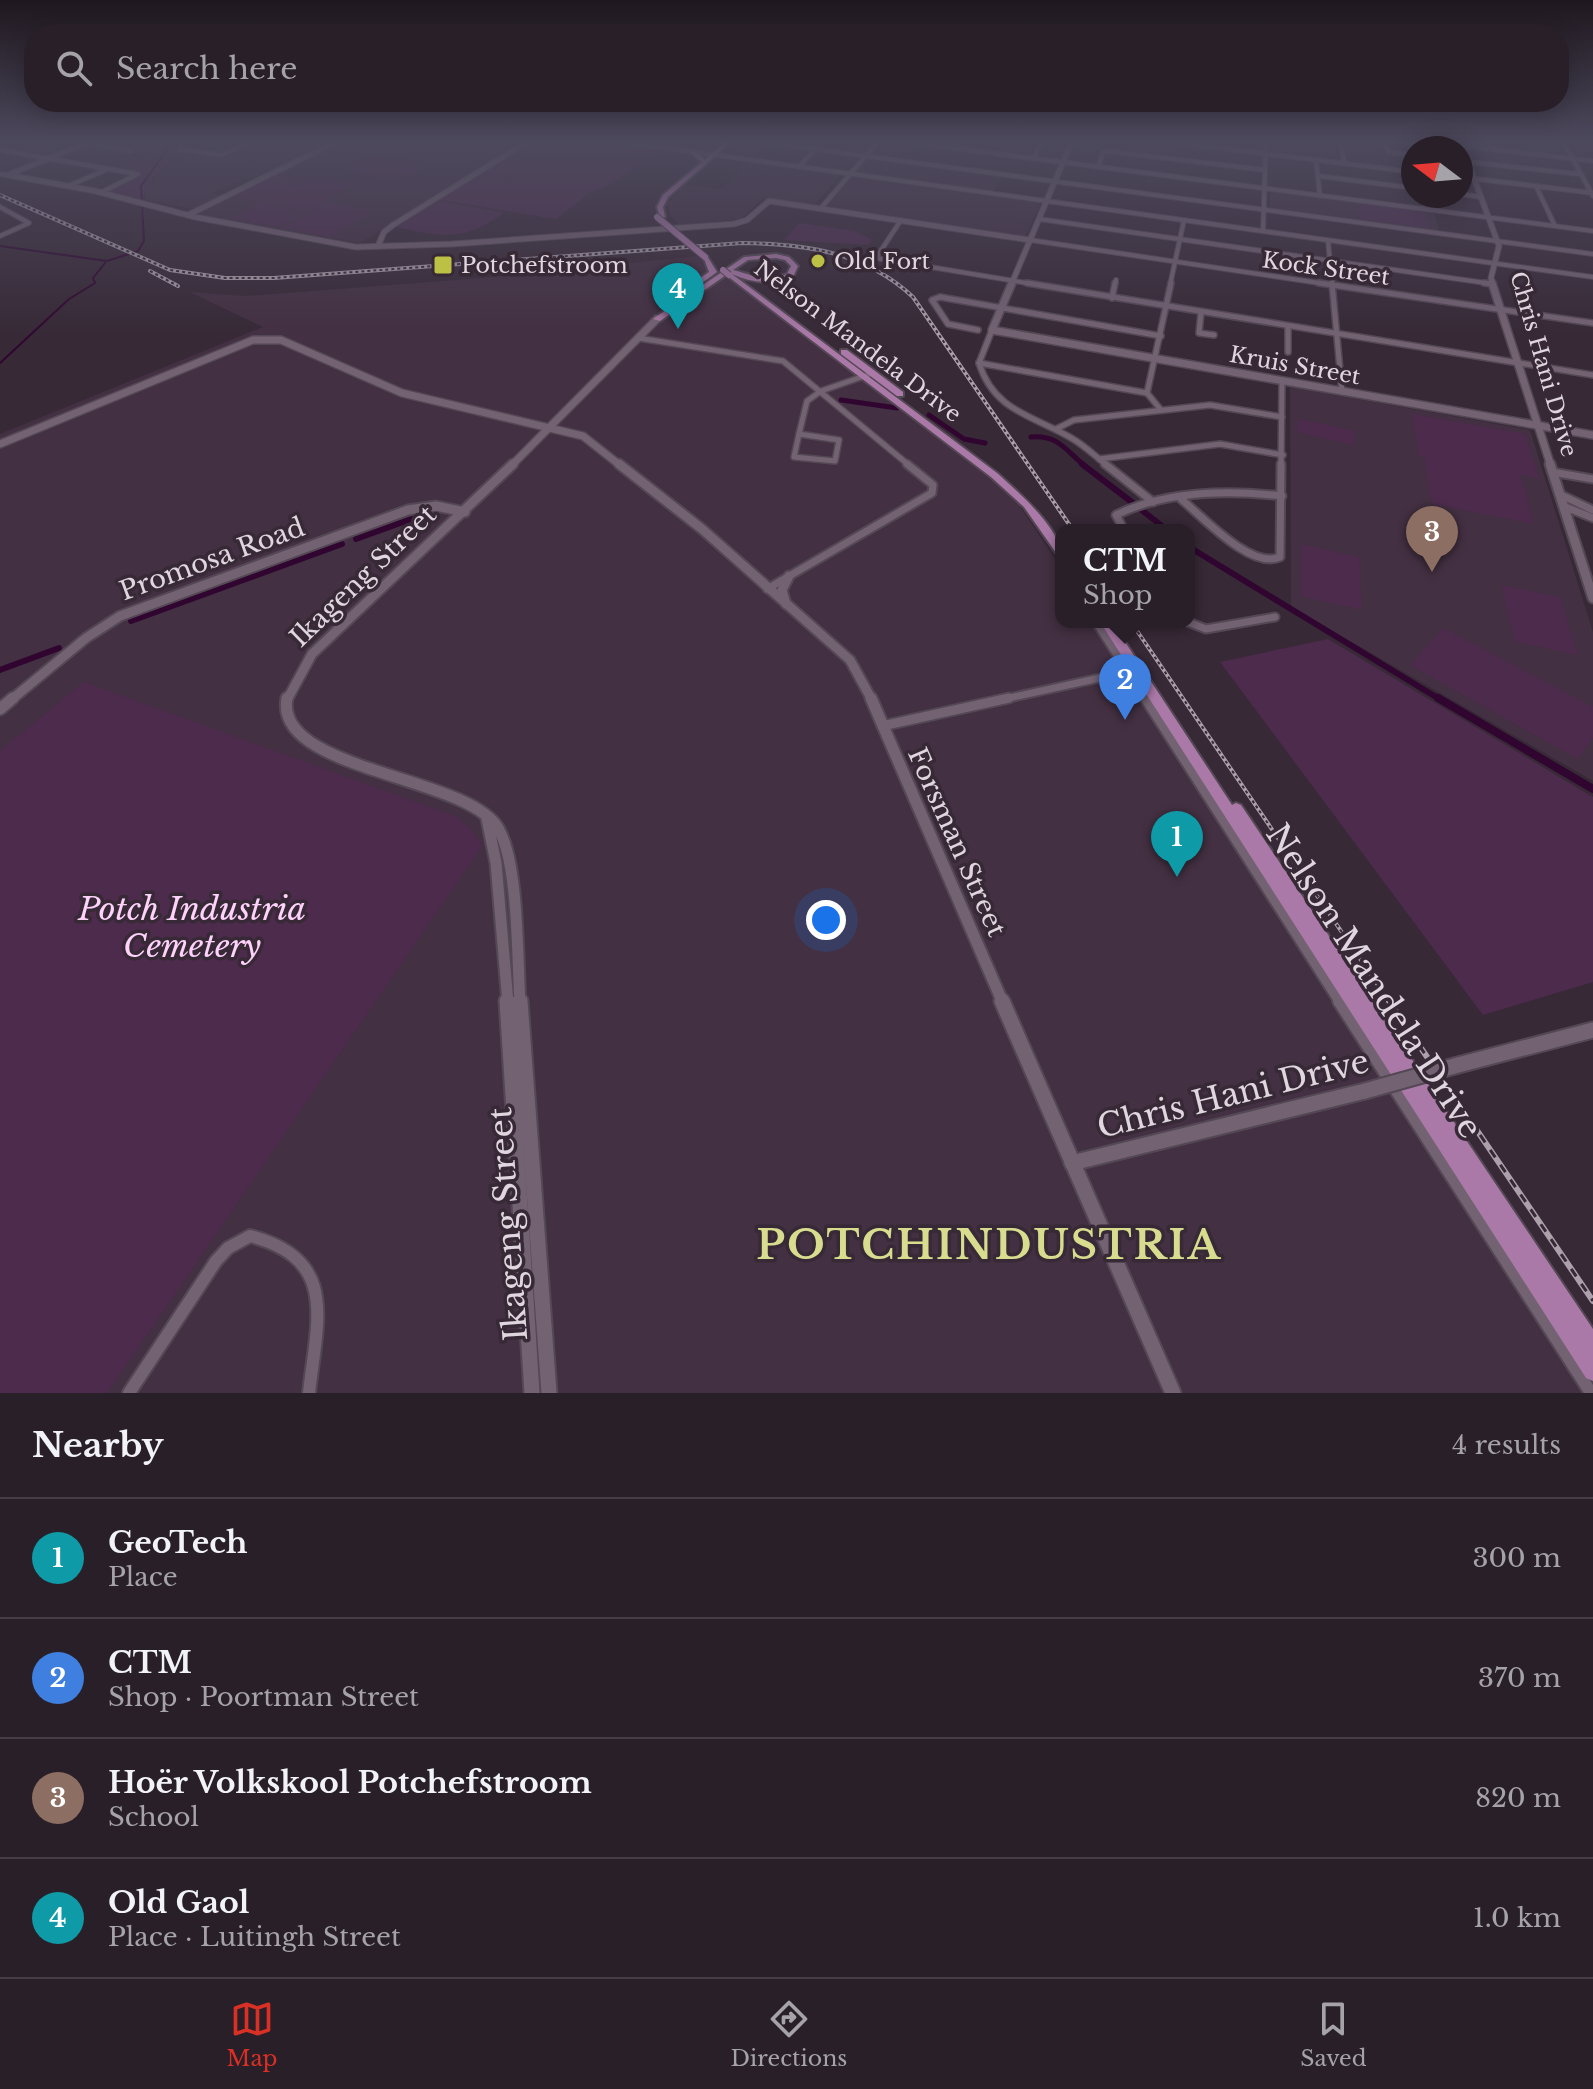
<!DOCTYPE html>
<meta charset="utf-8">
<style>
:root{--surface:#291f28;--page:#352c34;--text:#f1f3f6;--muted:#a5a2a8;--line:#453d45;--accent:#d93025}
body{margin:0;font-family:"Libre Baskerville",serif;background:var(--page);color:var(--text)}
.compass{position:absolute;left:1401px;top:136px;width:72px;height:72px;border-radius:50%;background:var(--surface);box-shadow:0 4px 20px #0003;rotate:286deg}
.you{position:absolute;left:826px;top:920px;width:28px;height:28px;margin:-20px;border:6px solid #fff;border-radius:50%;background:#1a73e8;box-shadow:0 0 0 12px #1a73e833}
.badge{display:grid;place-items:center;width:52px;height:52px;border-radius:50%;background:var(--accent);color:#fff;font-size:26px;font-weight:700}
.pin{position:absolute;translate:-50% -66px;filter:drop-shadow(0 2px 4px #0008)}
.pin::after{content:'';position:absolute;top:42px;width:28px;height:24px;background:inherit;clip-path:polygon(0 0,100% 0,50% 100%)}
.popup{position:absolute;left:1055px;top:524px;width:140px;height:104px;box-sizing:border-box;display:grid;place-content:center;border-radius:16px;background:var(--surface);filter:drop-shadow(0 2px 6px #0005);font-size:26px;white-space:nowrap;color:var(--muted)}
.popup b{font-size:30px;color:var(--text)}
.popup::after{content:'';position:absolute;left:50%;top:100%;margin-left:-16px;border:16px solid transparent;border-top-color:var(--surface)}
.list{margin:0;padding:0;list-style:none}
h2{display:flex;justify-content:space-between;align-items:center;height:104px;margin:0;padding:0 32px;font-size:34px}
h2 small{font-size:26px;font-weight:400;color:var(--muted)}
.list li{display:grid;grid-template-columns:52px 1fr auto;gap:24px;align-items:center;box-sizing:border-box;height:120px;padding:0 32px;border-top:2px solid var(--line)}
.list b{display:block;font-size:30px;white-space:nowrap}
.list p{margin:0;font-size:26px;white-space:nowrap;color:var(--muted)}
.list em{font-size:26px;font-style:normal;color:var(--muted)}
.icon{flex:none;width:44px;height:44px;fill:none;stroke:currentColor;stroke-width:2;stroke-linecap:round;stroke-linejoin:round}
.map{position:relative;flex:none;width:1593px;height:1393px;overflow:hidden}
.search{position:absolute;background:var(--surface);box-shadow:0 4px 20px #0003;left:24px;right:24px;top:24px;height:88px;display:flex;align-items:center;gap:20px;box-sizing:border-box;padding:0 28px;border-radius:32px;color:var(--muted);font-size:30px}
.sheet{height:584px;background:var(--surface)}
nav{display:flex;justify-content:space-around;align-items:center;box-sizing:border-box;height:112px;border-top:2px solid var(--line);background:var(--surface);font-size:22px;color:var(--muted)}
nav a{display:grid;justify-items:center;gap:4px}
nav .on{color:var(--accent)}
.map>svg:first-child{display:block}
.built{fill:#433042}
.green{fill:#4d2b4c}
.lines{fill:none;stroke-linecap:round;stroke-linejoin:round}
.stream{stroke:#300630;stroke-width:2}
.canal-far2{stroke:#300630;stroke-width:5}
.canal-far1{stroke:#300630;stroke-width:6}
.canal{stroke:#300630;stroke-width:8}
.minor-far4-casing{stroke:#544854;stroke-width:6}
.minor-far3-casing{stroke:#544854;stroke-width:8}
.minor-far2-casing{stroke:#544854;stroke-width:11}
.minor-far1-casing{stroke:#544854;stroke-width:13}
.minor-casing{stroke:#544854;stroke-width:16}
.tertiary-far4-casing{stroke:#544854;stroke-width:7}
.tertiary-far3-casing{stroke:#544854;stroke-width:10}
.tertiary-far2-casing{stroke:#544854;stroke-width:13}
.tertiary-far1-casing{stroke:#544854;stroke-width:15}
.tertiary-casing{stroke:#544854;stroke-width:19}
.trunk-casing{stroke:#544854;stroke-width:4}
.minor-far4{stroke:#736272;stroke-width:4}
.minor-far3{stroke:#736272;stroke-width:5}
.minor-far2{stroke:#736272;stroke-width:7}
.minor-far1{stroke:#736272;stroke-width:9}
.minor{stroke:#736272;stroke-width:12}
.tertiary-far4{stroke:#736272;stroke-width:5}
.tertiary-far3{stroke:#736272;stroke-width:7}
.tertiary-far2{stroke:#736272;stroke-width:9}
.tertiary-far1{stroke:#736272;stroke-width:11}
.tertiary{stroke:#736272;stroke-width:15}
.trunk{fill:#ab79a8;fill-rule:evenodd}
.rail-far1-casing{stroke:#aca0ab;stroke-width:4}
.rail-casing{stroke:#aca0ab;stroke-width:6}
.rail-far1{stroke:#372936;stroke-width:2;stroke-dasharray:3;stroke-linecap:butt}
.rail{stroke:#372936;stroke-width:3;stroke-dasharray:9;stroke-linecap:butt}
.tertiary-bridge-casing{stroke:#544854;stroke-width:19;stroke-linecap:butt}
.trunk-bridge-casing{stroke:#544854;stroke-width:8;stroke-linecap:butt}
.tertiary-bridge{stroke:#736272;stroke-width:15}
.trunk-bridge{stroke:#ab79a8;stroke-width:6}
.poi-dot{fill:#bcc044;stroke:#372936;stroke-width:3}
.labels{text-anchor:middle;stroke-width:7;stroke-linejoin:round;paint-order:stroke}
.far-poi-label{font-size:22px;fill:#e0d6df;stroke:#372936;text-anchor:start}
.far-street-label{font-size:22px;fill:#e0d6df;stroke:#372936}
.street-label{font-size:26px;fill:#e0d6df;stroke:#372936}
.near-park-label{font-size:32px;font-style:italic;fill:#fed2fb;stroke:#372936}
.near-street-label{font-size:32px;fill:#e0d6df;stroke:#372936}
.near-district-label{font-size:40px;font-weight:bold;letter-spacing:2px;fill:#d8dc8e;stroke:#372936}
</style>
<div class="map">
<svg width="1593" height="1393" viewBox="0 0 1593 1393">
<rect width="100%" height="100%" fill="#372936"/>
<g class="built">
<polygon points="257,143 328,143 257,179 247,177 212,193 221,196 194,209 145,200 146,189 160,172 189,153 224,159"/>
<polygon points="336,143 521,143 360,243 196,215"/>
<polygon points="869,158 1002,176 993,192 854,172"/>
<polygon points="748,162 841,174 814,205 763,198 741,219 679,225 670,215 667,204 684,184 720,189"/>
<polygon points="850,177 854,177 1041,203 1025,237 827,206"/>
<polygon points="1270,191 1434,212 1439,232 1270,210"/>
<polygon points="698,256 987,475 1017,502 1061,568 1061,622 1095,622 1587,1393 0,1393 0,434 263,327 190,292 246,296 494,277"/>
<polygon points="1290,387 1530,430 1593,632 1593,781 1291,607"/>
</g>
<g class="green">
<path d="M122,143H178L174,150L188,153C168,165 147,175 143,200L107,190L141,174L118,169L153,154L119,148Z"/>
<polygon points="530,143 624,143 660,148 616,182 590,193 556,219 440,200"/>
<path d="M376,156L416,161L422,166C402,184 371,178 348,170L359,160Z"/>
<polygon points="280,174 305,179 259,202 234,197"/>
<polygon points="312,177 356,184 307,211 262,202"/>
<path d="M440,201L501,212L502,214C464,242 440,237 396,227Z"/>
<polygon points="260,203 305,212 277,227 231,218"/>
<polygon points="327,203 373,211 329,237 282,228"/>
<polygon points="1358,203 1425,212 1428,228 1360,219"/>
<polygon points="799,223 855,231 872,240 868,245 784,240"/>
<polygon points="1412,414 1525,434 1539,478 1520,475 1534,524 1432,504 1424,457 1419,456"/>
<polygon points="1299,419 1355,431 1353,445 1297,432"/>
<polygon points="1301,544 1359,557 1362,610 1301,596"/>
<polygon points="1501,585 1560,597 1578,655 1515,642"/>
<polygon points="1444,628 1593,707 1593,737 1578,759 1410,665"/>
<polygon points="1328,639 1593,797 1593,982 1483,1015 1220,662"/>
<polygon points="84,682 455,816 470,828 482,846 107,1393 0,1393 0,751"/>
</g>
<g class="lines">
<g class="stream">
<polyline points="0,246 107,261 138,251 144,241 141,186 172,143"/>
<polyline points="0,363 69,299 95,283 93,278 105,263"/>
</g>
<g class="canal-far2">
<polyline points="841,400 897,408"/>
<polyline points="929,415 964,439 985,443"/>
<path d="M1031,437C1059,435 1065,450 1085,466"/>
</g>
<g class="canal-far1">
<polyline points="1082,464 1133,503"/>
<polyline points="1139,508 1167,530"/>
<polyline points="356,539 428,513"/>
<polyline points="1189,547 1441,700"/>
<polyline points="131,621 342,544"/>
<polyline points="0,670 59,648"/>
</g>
<polyline class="canal" points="1438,698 1593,789"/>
<g class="minor-far4-casing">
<g id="minor-far4">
<polyline points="87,143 131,151"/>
<polyline points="181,143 179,149 221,155 250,143"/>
<polyline points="629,143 1593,277"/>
<polyline points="769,143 1593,254"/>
<polyline points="915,143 1593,231"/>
<polyline points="1179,143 1413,172"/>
<polyline points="1341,143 1344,163"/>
<polyline points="1383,143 1389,152 1413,155"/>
<polyline points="1439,143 1593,161"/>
<polyline points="1564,143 1593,196"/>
<polyline points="0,150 138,174 102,192"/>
<polyline points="1033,159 1041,143"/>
<polyline points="1316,160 1320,196"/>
<polyline points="1461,161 1579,174"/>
<polyline points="799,167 821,143"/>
<polyline points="1098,167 1103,152 1107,151 1265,170"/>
<polyline points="0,174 8,175"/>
<polyline points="1319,176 1413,188"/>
<polyline points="1461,177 1593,193"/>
<polyline points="68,186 108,169"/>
<polyline points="1536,186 1555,226"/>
<polyline points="1461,194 1481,197"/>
<polyline points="0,207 29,223 0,236"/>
<polyline points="821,208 877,143"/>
<polyline points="1039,219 1493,284"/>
<polyline points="901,220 876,258 1039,285"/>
<polyline points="1263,231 1266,143"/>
<polyline points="1030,240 1333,285"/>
<polyline points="1328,240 1332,285"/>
<polyline points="1115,285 1116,280"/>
<polyline points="1170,285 1184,220"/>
</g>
</g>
<g class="minor-far3-casing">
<g id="minor-far3">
<polyline points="1027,283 1593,375"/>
<polyline points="1319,283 1593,323"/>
<polyline points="1332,283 1342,392"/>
<polyline points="1484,283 1493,284"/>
<polyline points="1112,298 1115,283"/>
<polyline points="1201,313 1199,333 1214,335"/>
<polyline points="1288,326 1288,352"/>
<polyline points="978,330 948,324 932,300 940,297 1161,336"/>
<polyline points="638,338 783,361 910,466"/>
<path d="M979,363C994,412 1035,416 1073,439C1085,446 1096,457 1108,466"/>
<polyline points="979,363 1147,393"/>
<polyline points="979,363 992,330"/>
<polyline points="1161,410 1147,393 1171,283"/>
<polyline points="1056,429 1074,420 1210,405 1282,417"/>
<polygon points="799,434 839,440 835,461 794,457"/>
<polyline points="799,434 807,401 821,391 873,373"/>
<polyline points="1099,459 1220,444 1283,455"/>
<polyline points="1281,466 1282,382"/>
</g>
</g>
<g class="minor-far2-casing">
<g id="minor-far2">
<polyline points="1105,464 1153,502"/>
<polyline points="1552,472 1593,479"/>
<polyline points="1559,494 1593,510"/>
<path d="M1181,499C1203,517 1251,570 1280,557L1281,464"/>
<polyline points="1563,506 1593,518"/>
<path d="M1124,530L1116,515C1165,491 1229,490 1282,496"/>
<polyline points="767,589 932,493 933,485 907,464"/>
<polyline points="1096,622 1146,700"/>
<polyline points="1188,622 1206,629 1275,617"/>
<polyline points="1000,700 1127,672"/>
</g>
</g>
<g class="minor-far1-casing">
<g id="minor-far1">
<polyline points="1145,698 1340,1003"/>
<polyline points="882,726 1009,698"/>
</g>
</g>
<g class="minor-casing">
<g id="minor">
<polyline points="1339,1001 1591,1393"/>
<path d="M129,1393L216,1261L228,1248L250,1236C339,1259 317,1320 309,1393"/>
</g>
</g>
<g class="tertiary-far4-casing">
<g id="tertiary-far4">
<polyline points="1461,143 1499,246 1491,278 1493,285"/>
<polyline points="10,174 87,143"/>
<polyline points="8,175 95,191 195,217 356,247 452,244 734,224 747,220 769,201 1030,240"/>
<polyline points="188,215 334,143"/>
<polyline points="378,246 384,232 393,225 525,143"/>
<polyline points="1011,285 1071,143"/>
</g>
</g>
<g class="tertiary-far3-casing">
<g id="tertiary-far3">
<polyline points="1012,283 992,330 1593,435"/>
<polyline points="1492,283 1551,466"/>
<polyline points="0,444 253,340 281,340 402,393 583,436 621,466"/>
<polyline points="511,466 657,319"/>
</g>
</g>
<g class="tertiary-far2-casing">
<g id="tertiary-far2">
<polyline points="619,464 702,529 850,660 872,700"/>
<polyline points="1550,464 1593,598"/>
<polyline points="786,604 782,590 789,576"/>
<polyline points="11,700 86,638 120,616 408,510 436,506 465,512"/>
<polyline points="287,700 312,654 513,464"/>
</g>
</g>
<g class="tertiary-far1-casing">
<g id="tertiary-far1">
<path d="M287,698C273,771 466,775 498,828C519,863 517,959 520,1003"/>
<polyline points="871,698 1003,1003"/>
<polyline points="0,709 13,698"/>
<polyline points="487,819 496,863 508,1003"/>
</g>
</g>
<g class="tertiary-casing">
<g id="tertiary">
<polyline points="507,1001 532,1393"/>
<polyline points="520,1001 549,1393"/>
<polyline points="1002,1001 1173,1393"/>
<polyline points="1458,1065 1593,1030"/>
<polyline points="1072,1163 1365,1091"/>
</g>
</g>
<g class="trunk-casing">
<g id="trunk">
<polygon points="724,143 730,143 668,197 663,207 665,217 660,218 657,207 663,195 702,162 691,153 691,151 695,151 705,160"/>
<path d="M776,254L789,257L798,266L793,277C771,285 752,283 732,274L997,473C1017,491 1061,529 1061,555L1057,554L1024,507L991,477L726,275L660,321L653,319L744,257ZM776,258L785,260L791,266L787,274C767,282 752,275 733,270L748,260Z"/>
<polygon points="703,256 707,256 717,272 699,285 696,285 696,281 709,272"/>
<polygon points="841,350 847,350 903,392 903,396 897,396 841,354"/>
<polygon points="1100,622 1112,622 1232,805 1236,803 1241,805 1593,1329 1593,1381 1586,1378"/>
</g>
</g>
<use href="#minor-far4" class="minor-far4"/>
<use href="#minor-far3" class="minor-far3"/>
<use href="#minor-far2" class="minor-far2"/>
<use href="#minor-far1" class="minor-far1"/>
<use href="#minor" class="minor"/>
<use href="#tertiary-far4" class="tertiary-far4"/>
<use href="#tertiary-far3" class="tertiary-far3"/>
<use href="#tertiary-far2" class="tertiary-far2"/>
<use href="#tertiary-far1" class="tertiary-far1"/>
<use href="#tertiary" class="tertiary"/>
<use href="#trunk" class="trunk"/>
<g class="rail-far1-casing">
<g id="rail-far1">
<path d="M0,195L170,270L225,278H274L742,243C806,244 865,252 913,297L1073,530"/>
<polyline points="150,271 178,286"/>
<polyline points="1131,622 1390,1003"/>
</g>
</g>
<g class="rail-casing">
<polyline id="rail" points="1389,1001 1593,1301"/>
</g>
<use href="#rail-far1" class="rail-far1"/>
<use href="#rail" class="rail"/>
<g class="tertiary-bridge-casing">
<polyline id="tertiary-bridge" points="1365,1091 1458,1065"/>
</g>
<g class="trunk-bridge-casing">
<g id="trunk-bridge">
<polyline points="657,217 705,257"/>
<polyline points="723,270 729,275"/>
</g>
</g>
<use href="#tertiary-bridge" class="tertiary-bridge"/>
<use href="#trunk-bridge" class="trunk-bridge"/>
</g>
<linearGradient id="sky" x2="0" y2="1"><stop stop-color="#1e171e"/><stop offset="0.42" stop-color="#4d495d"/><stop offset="1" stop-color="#4d495d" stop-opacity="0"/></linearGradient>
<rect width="1593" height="338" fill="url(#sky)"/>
<g class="poi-dot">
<circle cx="818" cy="261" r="8"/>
<rect x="433" y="255" width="20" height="20" rx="4"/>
</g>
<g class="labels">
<g class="far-poi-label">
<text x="834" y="269">Old Fort</text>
<text x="461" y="273">Potchefstroom</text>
</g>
<g class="far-street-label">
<text transform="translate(1326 268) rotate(8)" y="8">Kock Street</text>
<text transform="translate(858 341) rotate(37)" y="8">Nelson Mandela Drive</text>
<text transform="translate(1544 364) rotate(74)" y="8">Chris Hani Drive</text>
<text transform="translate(1295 365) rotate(10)" y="8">Kruis Street</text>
</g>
<g class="street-label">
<text transform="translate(212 559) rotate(-20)" y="9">Promosa Road</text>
<text transform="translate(363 576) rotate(-44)" y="9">Ikageng Street</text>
<text transform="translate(957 842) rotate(66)" y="9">Forsman Street</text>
</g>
<g class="near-park-label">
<text x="192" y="920">Potch Industria<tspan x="192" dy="37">Cemetery</tspan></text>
</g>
<g class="near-street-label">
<text transform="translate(1374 981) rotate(57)" y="11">Nelson Mandela Drive</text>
<text transform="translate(1233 1094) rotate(-14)" y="11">Chris Hani Drive</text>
<text transform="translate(508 1224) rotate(-94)" y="11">Ikageng Street</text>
</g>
<g class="near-district-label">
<text x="989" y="1259">POTCHINDUSTRIA</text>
</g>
</g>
</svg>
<svg class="compass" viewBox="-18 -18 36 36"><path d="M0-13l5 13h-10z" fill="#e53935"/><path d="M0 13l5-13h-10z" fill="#a5a2a8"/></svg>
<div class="you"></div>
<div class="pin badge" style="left:1177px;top:877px;background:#0f9aa8">1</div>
<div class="pin badge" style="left:1125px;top:720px;background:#3f7fe0">2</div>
<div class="popup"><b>CTM</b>Shop</div>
<div class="pin badge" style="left:1432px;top:572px;background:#8d6e63">3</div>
<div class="pin badge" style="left:678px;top:329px;background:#0f9aa8">4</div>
<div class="search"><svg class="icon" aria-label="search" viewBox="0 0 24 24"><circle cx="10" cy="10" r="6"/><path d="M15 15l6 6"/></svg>Search here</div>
</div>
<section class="sheet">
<h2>Nearby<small>4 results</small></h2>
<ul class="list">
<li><span class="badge" style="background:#0f9aa8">1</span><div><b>GeoTech</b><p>Place</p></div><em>300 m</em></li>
<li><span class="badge" style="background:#3f7fe0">2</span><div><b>CTM</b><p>Shop · Poortman Street</p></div><em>370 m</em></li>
<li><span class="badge" style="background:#8d6e63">3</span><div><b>Hoër Volkskool Potchefstroom</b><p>School</p></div><em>820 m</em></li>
<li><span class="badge" style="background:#0f9aa8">4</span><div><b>Old Gaol</b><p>Place · Luitingh Street</p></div><em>1.0 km</em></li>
</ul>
</section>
<nav>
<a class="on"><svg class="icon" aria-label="map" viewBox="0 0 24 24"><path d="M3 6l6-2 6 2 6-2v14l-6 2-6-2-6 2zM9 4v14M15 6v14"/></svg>Map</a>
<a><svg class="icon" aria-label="directions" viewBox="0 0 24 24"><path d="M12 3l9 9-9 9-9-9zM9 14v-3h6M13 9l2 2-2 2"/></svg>Directions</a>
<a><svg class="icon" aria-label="saved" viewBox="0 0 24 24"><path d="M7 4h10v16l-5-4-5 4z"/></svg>Saved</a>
</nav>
